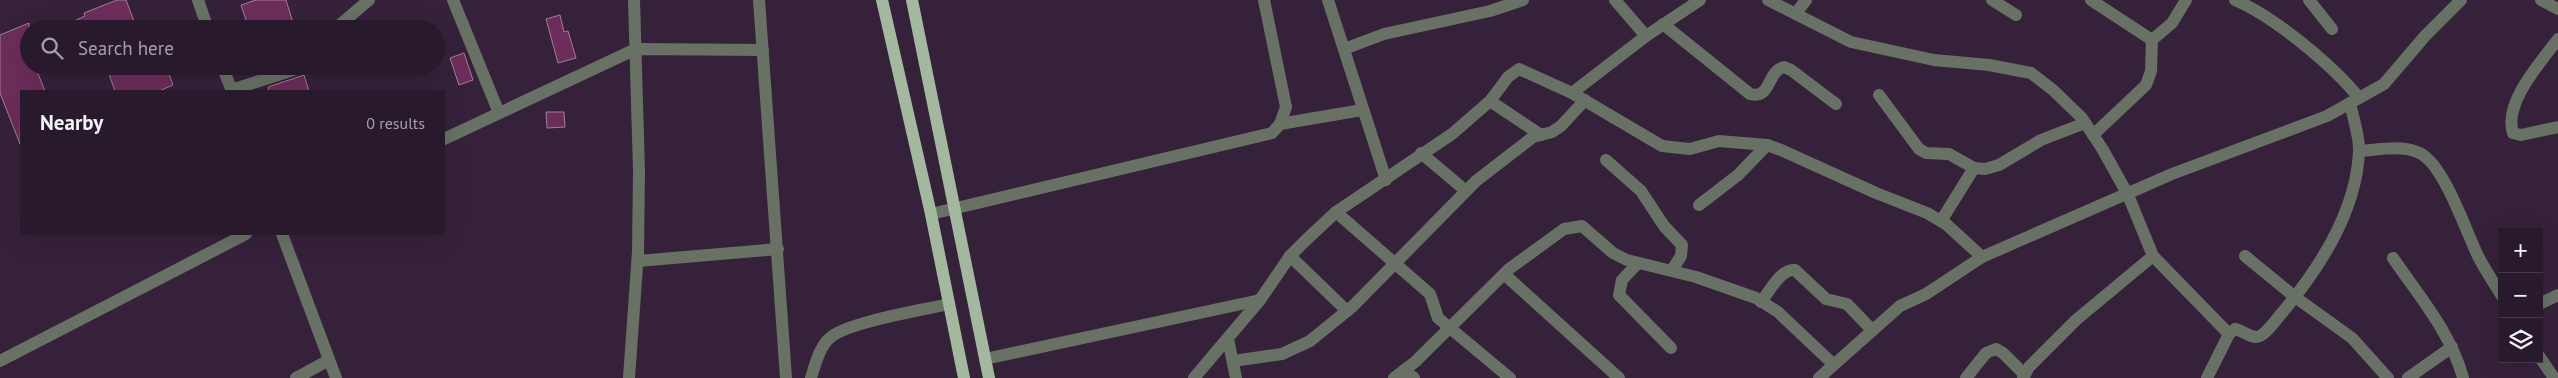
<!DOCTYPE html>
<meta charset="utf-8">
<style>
:root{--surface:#28192c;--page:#302234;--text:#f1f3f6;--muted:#a5a0a9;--line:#443848}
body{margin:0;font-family:"PT Sans",sans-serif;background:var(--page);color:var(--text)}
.controls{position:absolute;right:15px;bottom:15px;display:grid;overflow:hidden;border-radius:0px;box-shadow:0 5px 20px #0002}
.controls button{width:45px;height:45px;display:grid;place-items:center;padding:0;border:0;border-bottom:1px solid var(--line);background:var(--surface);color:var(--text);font:25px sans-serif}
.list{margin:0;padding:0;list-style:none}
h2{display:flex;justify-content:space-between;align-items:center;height:65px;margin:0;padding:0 20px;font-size:21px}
h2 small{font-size:16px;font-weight:400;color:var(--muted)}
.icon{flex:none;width:28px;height:28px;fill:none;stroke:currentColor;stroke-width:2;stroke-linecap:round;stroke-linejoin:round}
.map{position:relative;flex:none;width:2558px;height:378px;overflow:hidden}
.search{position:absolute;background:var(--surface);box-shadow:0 5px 20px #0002;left:20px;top:20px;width:425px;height:55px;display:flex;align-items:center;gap:12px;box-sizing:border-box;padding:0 18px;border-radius:28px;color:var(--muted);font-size:19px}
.panel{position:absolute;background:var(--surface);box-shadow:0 5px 20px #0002;left:20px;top:90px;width:425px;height:145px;border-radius:0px}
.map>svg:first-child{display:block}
.building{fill:#6c2d5a;stroke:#a17e95}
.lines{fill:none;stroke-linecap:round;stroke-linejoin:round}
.minor{stroke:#677265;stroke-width:12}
.major{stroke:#a3b99e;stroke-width:12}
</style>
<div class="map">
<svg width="2558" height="378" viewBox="0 0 2558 378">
<rect width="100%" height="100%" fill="#36213b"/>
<g class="building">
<polygon points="117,0 126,0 137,29 57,29 85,16 84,13"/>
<polygon points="256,0 286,0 295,29 249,29 241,5"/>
<polygon points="560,15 564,32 568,31 576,58 558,63 546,19"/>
<polygon points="29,23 29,66 35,66 45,91 21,91 20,144 0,93 0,35"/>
<polygon points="464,53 473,80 459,85 450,58"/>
<polygon points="106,66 166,66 173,85 159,91 115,91"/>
<polygon points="304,75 309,91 269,91 268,87"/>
<polygon points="546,112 564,112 565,127 547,128"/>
</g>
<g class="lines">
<g class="minor">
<polyline points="198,0 208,29"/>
<polyline points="453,0 499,113"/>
<polyline points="759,0 786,378"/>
<polyline points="1328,0 1386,180"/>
<polyline points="1615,0 1646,36"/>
<polyline points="1768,0 1851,42 1934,60 1989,65 2031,73 2053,90 2082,118 2103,150 2128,195 2153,256 2076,320 2029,367 2023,378"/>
<polyline points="1992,0 2016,15"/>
<polyline points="2091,0 2152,40"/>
<path d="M2235,0C2273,16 2334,66 2359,98"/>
<polyline points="2309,0 2332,29"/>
<polyline points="2541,0 2558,9"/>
<polyline points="1796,13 1806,0"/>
<path d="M1663,24L1750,94C1771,100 1767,71 1784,67L1791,70L1836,104"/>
<polyline points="335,29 369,0"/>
<path d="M2558,39C2541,62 2503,103 2513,133L2521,135L2558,127"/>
<polyline points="2152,40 2172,23 2186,0"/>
<polyline points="1344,49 1384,34 1490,11 1523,0"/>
<polyline points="222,66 232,91"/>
<polyline points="231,90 306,66"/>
<polyline points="1572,93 1646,36 1700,0"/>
<polyline points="1879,95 1919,149 1926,153 1949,154 1974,168 1985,169 1999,165 2041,140 2085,123"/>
<polyline points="1490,101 1541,135"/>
<polyline points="1280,124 1362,110"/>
<polyline points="2093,135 2146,85 2151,71 2152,40"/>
<polyline points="444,139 636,49 763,50"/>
<path d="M2360,151C2378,150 2399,145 2417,152C2443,160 2466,232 2478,256C2485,270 2494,283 2502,296"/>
<polyline points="1421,153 1466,191"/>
<polyline points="1606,160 1641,191 1664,226 1682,245 1681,256 1672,270"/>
<polyline points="1699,205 1738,175 1767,145"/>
<polyline points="1336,212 1430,294 1438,318 1510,378"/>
<polyline points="931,214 1272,133 1280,124 1286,107 1264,0"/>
<polyline points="1941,221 1974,168"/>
<polyline points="282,234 336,378"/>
<polyline points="1290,256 1347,311"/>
<polyline points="2153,256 2229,334"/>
<polyline points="2245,256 2295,297 2352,338 2388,378"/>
<path d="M2393,258C2419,296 2451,333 2463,378"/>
<polyline points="638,261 778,249"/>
<polyline points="1638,263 1622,280 1619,295 1671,348"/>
<polyline points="1504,274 1619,378"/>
<path d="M1761,302C1769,292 1781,268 1795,270L1826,299L1847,304L1872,330"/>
<polyline points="2539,304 2558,295"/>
<polyline points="1228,339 1236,378"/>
<polyline points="2539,356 2554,378"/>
<polyline points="985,359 1260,300"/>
<polyline points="0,361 246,234"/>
<polyline points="1233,361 1282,354 1310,341 1353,306 1476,181 1533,137 1552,132 1561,126 1585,100"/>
<polyline points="1404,370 1414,378"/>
<polyline points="296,378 329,360"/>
<polyline points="629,378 638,252 639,171 634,0"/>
<path d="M811,378C815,365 820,345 831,337C849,322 923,310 949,304"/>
<polyline points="1194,378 1260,300 1290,256 1305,241 1336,212 1452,134 1490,101 1508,77 1519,69 1572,93 1662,146 1690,149 1719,141 1767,145 1781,150 1876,193 1927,213 1946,224 1982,257"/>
<polyline points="1394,378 1415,362 1509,269 1564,229 1582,226 1613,253 1627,260 1696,277 1756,298 1778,312 1833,364"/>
<polyline points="1819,378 1900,306 1926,294 1982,257 2172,174 2327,116 2384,84 2425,36 2461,0"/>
<polyline points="1966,378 1986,353 1996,349 2003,353 2025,375"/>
<path d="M2207,378L2229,334L2235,329C2243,330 2252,340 2260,336C2268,332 2275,321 2281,314C2319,269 2356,213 2359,152C2360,137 2353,118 2350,103"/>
<polyline points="2408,378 2452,347"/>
</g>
<g class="major">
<polyline points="882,0 931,214 964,378"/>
<polyline points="912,0 989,378"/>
</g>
</g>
</svg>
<div class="controls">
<button>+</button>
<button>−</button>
<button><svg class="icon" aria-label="layers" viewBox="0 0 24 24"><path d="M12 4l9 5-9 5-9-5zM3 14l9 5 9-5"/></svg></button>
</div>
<div class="search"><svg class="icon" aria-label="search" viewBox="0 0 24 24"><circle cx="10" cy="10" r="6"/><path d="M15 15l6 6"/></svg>Search here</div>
<section class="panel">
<h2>Nearby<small>0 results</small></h2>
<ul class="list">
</ul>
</section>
</div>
